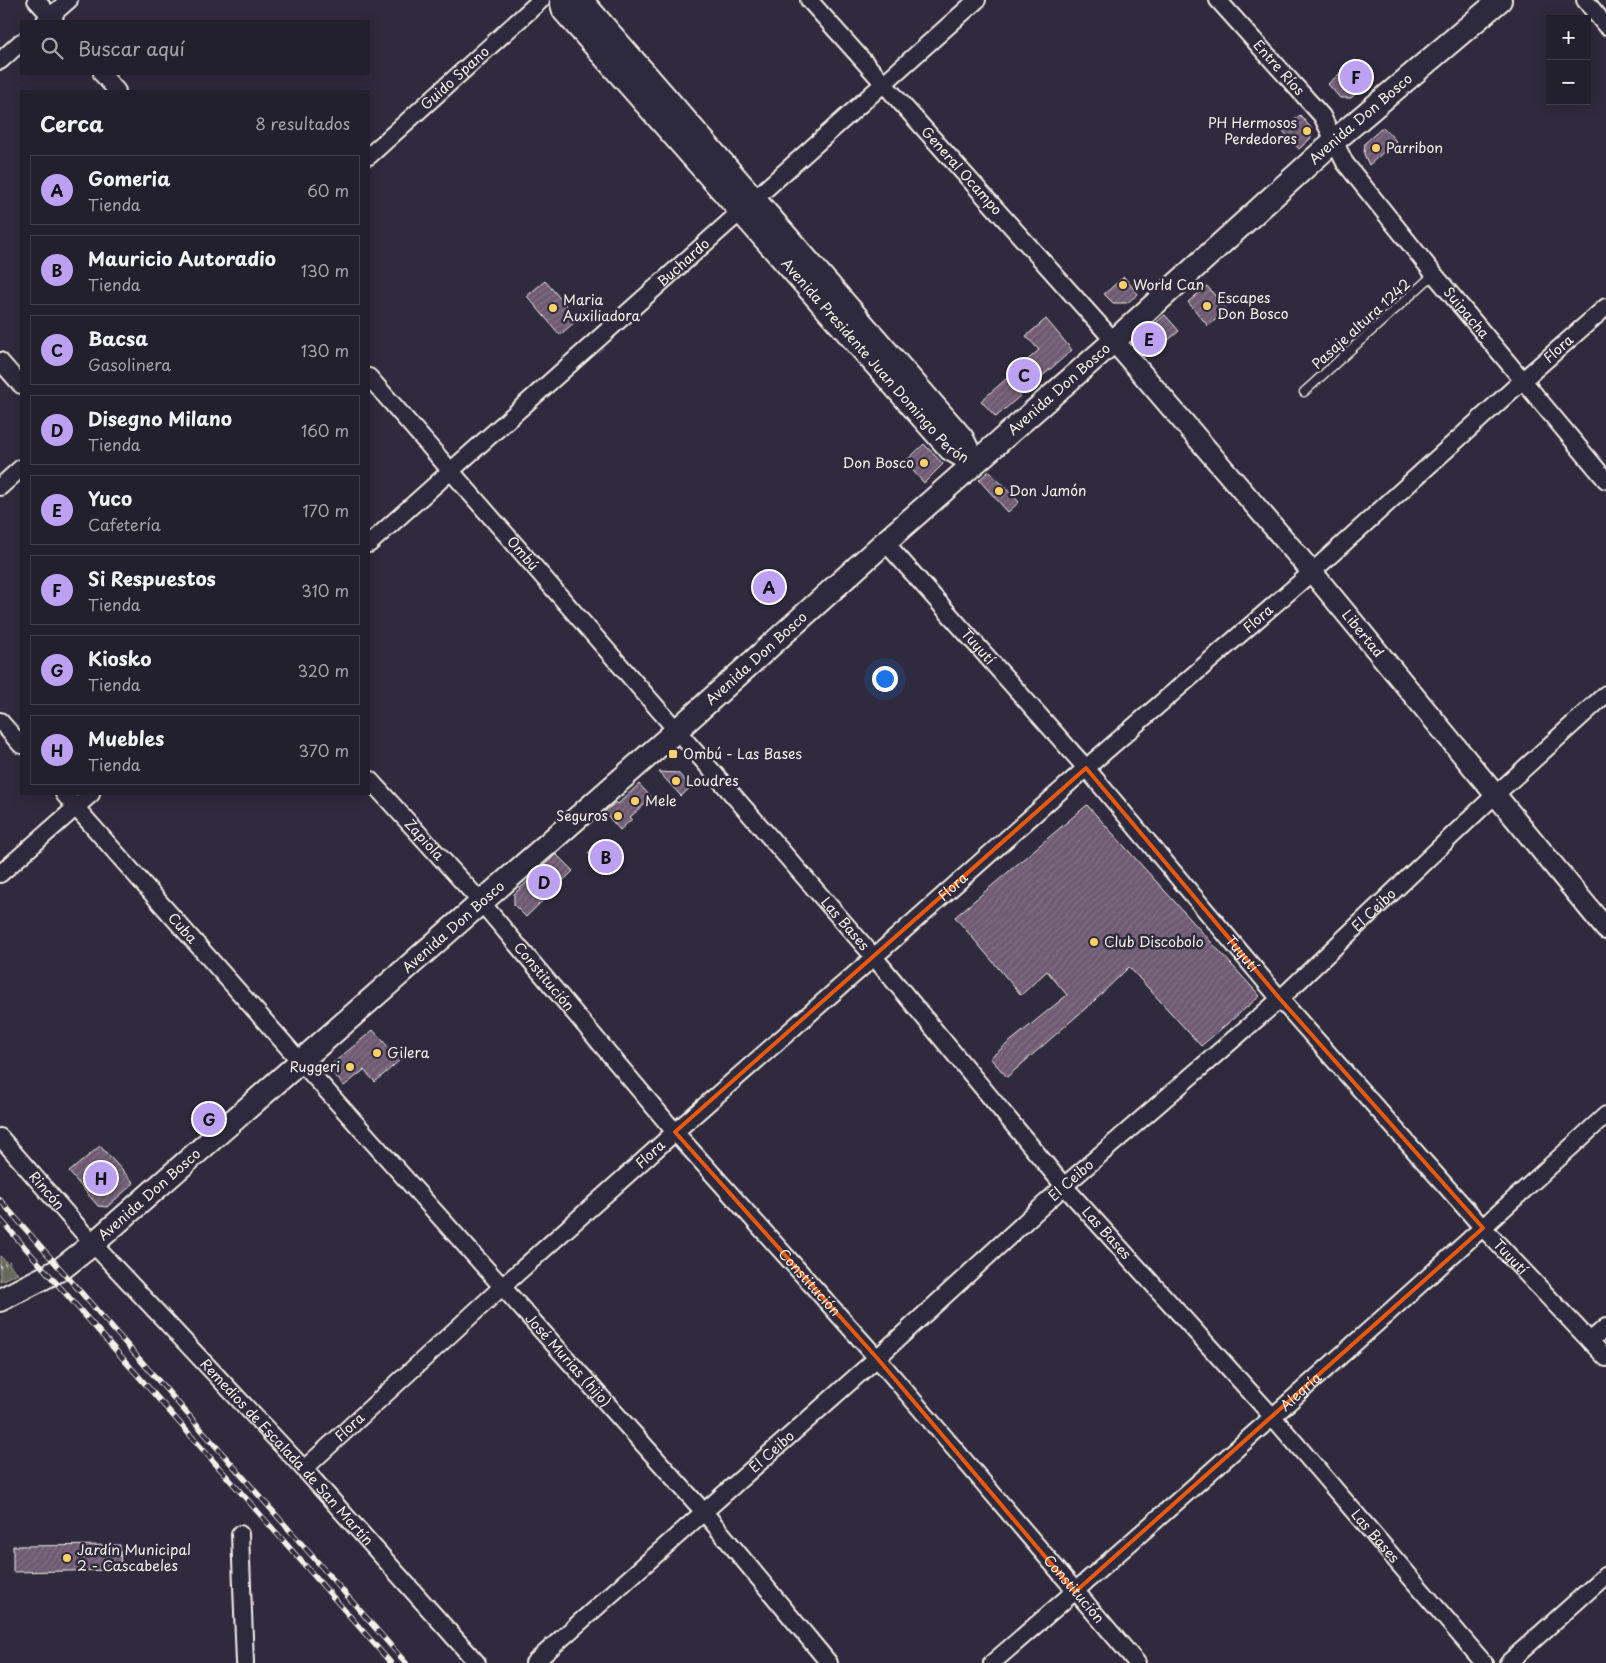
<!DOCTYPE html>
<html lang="es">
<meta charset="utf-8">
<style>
:root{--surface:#23202e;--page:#2f2d3a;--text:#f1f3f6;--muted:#a3a3aa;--line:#403e4a;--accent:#bca0f2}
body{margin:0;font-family:"Playpen Sans",sans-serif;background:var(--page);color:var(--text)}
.controls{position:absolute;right:15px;top:15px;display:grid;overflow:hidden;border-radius:0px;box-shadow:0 2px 12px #0003}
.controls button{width:45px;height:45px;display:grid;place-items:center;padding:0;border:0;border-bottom:1px solid var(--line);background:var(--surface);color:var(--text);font:25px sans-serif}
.you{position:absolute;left:884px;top:678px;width:18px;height:18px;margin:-12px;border:4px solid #fff;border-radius:50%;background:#1a73e8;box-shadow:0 0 0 8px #1a73e833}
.badge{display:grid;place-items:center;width:32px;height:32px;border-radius:50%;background:var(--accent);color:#111;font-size:16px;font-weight:700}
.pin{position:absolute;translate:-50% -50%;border:2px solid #fff;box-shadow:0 1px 5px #0006}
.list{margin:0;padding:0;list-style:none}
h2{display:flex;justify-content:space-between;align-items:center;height:65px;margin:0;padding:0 20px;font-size:21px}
h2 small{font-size:16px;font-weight:400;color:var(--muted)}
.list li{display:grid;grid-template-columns:32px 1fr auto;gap:15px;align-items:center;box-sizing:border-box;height:70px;margin:0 10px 10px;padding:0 10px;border:1px solid var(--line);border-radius:0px}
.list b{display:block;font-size:19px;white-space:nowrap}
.list p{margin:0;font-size:16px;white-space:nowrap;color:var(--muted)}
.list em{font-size:16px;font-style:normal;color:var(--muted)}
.icon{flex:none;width:28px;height:28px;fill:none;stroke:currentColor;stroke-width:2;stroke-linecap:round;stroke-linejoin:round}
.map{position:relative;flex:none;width:1606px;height:1663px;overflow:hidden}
.search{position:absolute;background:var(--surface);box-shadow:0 2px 12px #0003;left:20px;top:20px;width:350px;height:55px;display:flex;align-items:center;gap:12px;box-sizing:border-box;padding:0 18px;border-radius:0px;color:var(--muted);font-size:19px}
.panel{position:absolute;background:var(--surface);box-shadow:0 2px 12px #0003;left:20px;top:90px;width:350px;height:705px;border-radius:0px}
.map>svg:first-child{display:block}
.park{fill:url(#park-tufts);stroke:#aeaea2}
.building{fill:url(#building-hatch);stroke:#f4f1e8}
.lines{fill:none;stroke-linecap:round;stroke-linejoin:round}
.service-casing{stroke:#f4f1e8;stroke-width:11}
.minor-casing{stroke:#f4f1e8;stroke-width:20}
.tertiary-casing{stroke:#f4f1e8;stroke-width:24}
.secondary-casing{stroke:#f4f1e8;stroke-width:26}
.path{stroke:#f4f1e8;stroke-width:3;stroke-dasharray:1 4;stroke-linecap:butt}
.service{stroke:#2f2a3d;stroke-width:8}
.minor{stroke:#2f2a3d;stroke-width:16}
.tertiary{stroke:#2f2a3d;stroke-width:20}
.secondary{stroke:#2f2a3d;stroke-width:22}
.rail-casing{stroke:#f4f1e8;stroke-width:5.5}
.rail{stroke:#2f2a3d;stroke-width:4;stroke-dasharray:11;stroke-linecap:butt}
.marked{fill:none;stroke:#e8590c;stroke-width:4;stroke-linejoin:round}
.poi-dot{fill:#ffd166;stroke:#2f2a3d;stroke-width:2}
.labels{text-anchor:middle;stroke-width:5;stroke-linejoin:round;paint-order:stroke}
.street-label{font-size:14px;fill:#f4f1e8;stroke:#2f2a3d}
.poi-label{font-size:14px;fill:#f4f1e8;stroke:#2f2a3d;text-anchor:start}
</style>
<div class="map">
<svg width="1606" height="1663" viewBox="0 0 1606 1663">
<defs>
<pattern id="park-tufts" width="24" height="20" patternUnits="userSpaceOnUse" patternTransform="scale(1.25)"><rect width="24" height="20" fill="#676a5c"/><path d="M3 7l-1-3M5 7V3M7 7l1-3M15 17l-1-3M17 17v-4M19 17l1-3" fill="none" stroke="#7d8073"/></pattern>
<pattern id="building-hatch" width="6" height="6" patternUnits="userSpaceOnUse" patternTransform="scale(1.25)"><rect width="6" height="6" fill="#6e5a72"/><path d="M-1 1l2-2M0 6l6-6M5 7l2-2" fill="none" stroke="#837286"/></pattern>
</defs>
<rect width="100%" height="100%" fill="#2f2a3d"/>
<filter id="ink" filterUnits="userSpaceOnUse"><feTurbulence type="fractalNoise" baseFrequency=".02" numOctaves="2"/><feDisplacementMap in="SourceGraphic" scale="10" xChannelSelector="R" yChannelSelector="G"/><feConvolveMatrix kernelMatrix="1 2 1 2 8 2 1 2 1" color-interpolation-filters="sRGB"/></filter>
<g filter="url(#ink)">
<polygon class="park" points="0,1256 18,1273 0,1281"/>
<g class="building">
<polygon points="1355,60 1373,79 1351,98 1340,98 1328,84"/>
<polygon points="1300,115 1311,128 1311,138 1299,149 1282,130"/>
<polygon points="1383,127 1396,141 1369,165 1364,154 1365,143"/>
<polygon points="1124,277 1138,294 1127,303 1113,303 1104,294"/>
<polygon points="545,281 578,319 560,335 527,296"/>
<polygon points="1207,286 1227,310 1208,326 1188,302"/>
<polygon points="1165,315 1179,331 1152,354 1142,343 1143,334"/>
<polygon points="1046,319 1072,350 996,417 981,401 1039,350 1026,336"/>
<polygon points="924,444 943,464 924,483 905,462"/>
<polygon points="989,471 1019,502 1008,512 979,480"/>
<polygon points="659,772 678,773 691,787 681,796"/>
<polygon points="639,784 652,798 630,817 632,819 620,830 604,812 616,802 618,804"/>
<polygon points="1087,805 1260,996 1201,1046 1129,967 1094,1001 1007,1077 990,1058 1067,995 1047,971 1021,995 955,917"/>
<polygon points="604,839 624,862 608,875 588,853"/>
<polygon points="556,854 573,871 526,917 514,905 514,894"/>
<polygon points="373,1030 400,1060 375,1082 364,1070 344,1086 332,1072 332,1064"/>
<polygon points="100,1146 134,1183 107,1207 98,1206 69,1172"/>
<polygon points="120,1545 121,1570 13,1572 13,1546"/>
</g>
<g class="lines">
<g class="service-casing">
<polyline id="service" points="1304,392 1434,274"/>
</g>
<g class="minor-casing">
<g id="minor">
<polyline points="36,0 55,21"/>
<path id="s1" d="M809,0L1114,341"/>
<path id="s2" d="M1218,0L1322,116L1345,163L1434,274L1606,480"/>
<polyline points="1585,0 1606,26"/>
<polyline points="45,21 69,0"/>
<polyline points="0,61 21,42"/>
<polyline points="102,74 117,91"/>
<path id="s3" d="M369,156L541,0"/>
<polyline points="0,361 21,385"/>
<path id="s4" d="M369,377L874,957L1064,1186L1272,1416L1484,1663"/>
<polyline points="0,487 21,468"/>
<path id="s5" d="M885,542L1086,768L1280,999L1483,1228L1606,1358"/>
<path id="s6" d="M369,544L977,0"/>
<polyline points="0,721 21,745"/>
<path id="s7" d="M369,779L481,902L675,1132L877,1358L1137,1663"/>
<path id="s8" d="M64,794L300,1061L704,1512L829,1663"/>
<polyline points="0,874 91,794"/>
<path id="s9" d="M0,1137L93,1244L304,1469L477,1663"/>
<polyline points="1590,1341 1606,1327"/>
<path id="s10" d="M304,1469L503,1286L675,1132L874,957L1086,768L1312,572L1523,380L1606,307"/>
<polyline points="240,1534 245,1663"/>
<path id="s11" d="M534,1663L877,1358L1064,1186L1280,999L1495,795L1606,694"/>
<path id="s12" d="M992,1663C1200,1484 1404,1300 1606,1115"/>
<polyline points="1508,1663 1606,1575"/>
</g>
</g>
<g class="tertiary-casing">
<g id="tertiary">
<path id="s13" d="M1114,341L1312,572L1606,929"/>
</g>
</g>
<g class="secondary-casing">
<g id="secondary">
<path id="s14" d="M561,0L564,11L950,449L974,463"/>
<polyline points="581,0 962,438 974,463"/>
<path id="s15" d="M0,1300L61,1269L93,1244L676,731L885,542L1114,341L1334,141L1500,0"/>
</g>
</g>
<polyline class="path" points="0,1266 10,1262"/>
<use href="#service" class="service"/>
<use href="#minor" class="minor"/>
<use href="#tertiary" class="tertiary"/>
<use href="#secondary" class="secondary"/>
<g class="rail-casing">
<g id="rail">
<polyline points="0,1200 406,1663"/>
<polyline points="0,1219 391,1663"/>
</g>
</g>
<use href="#rail" class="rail"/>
</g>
</g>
<path class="marked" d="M1086,768L1280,999L1483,1228L1075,1592L877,1358L675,1132Z"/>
<g class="poi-dot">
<circle cx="1307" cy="131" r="5"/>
<circle cx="1376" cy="148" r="5"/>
<circle cx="1123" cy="285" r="5"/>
<circle cx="1207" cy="306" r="5"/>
<circle cx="553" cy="308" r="5"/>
<circle cx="924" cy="463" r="5"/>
<circle cx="999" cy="491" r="5"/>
<rect x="668" y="749" width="10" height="10" rx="2.5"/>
<circle cx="676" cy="781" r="5"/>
<circle cx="635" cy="801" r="5"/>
<circle cx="618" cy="816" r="5"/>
<circle cx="1094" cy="942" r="5"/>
<circle cx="377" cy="1053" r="5"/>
<circle cx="350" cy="1067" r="5"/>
<circle cx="67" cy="1558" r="5"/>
</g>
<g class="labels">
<g class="street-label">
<text dy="5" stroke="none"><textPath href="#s2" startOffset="91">Entre Ríos</textPath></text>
<text dy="5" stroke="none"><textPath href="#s3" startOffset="116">Guido Spano</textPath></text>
<text dy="5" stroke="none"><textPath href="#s15" startOffset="1804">Avenida Don Bosco</textPath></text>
<text dy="5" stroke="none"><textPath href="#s1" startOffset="229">General Ocampo</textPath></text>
<text dy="5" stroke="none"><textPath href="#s6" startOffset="422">Buchardo</textPath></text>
<text dy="5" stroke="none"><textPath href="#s2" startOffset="401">Suipacha</textPath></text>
<text transform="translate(1361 324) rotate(-42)" y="5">Pasaje altura 1242</text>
<text dy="5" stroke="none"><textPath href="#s10" startOffset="1682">Flora</textPath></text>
<text dy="5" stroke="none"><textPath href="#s14" startOffset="480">Avenida Presidente Juan Domingo Perón</textPath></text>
<text dy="5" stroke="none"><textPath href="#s15" startOffset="1399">Avenida Don Bosco</textPath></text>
<text dy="5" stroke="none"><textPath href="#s4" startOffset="234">Ombú</textPath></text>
<text dy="5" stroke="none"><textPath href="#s10" startOffset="1278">Flora</textPath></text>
<text dy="5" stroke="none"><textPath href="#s13" startOffset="384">Libertad</textPath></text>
<text dy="5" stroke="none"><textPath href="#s5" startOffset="140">Tuyutí</textPath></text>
<text dy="5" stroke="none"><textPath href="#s15" startOffset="994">Avenida Don Bosco</textPath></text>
<text dy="5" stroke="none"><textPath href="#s7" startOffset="82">Zapiola</textPath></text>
<text dy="5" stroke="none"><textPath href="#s10" startOffset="872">Flora</textPath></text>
<text dy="5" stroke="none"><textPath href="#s11" startOffset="1128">El Ceibo</textPath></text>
<text dy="5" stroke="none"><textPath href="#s4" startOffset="725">Las Bases</textPath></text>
<text dy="5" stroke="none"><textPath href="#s15" startOffset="589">Avenida Don Bosco</textPath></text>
<text dy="5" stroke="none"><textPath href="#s8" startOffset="179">Cuba</textPath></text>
<text dy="5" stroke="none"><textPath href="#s5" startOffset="545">Tuyutí</textPath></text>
<text dy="5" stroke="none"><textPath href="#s7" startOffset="264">Constitución</textPath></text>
<text dy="5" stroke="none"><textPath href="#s10" startOffset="468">Flora</textPath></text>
<text dy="5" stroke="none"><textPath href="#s11" startOffset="722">El Ceibo</textPath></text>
<text dy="5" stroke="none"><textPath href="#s9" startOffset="71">Rincón</textPath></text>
<text dy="5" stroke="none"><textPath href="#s15" startOffset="184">Avenida Don Bosco</textPath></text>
<text dy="5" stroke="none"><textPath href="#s4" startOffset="1130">Las Bases</textPath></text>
<text dy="5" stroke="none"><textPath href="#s5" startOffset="950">Tuyutí</textPath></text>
<text dy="5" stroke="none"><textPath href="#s7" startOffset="669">Constitución</textPath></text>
<text dy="5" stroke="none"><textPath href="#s8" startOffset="758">José Murias (hijo)</textPath></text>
<text dy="5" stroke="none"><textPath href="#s12" startOffset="411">Alegría</textPath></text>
<text dy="5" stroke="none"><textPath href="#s10" startOffset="62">Flora</textPath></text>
<text dy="5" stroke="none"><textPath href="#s9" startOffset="426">Remedios de Escalada de San Martín</textPath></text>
<text dy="5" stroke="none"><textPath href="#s11" startOffset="318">El Ceibo</textPath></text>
<text dy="5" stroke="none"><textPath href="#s4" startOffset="1535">Las Bases</textPath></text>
<text dy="5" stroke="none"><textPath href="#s7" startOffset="1074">Constitución</textPath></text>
</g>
<g class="poi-label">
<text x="1297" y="128" text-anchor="end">PH Hermosos<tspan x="1297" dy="16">Perdedores</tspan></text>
<text x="1386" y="153">Parribon</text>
<text x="1133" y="290">World Can</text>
<text x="1217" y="303">Escapes<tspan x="1217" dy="16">Don Bosco</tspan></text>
<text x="563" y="305">Maria<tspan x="563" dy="16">Auxiliadora</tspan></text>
<text x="914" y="468" text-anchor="end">Don Bosco</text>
<text x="1009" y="496">Don Jamón</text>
<text x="683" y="759">Ombú - Las Bases</text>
<text x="686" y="786">Loudres</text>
<text x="645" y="806">Mele</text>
<text x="608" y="821" text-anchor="end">Seguros</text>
<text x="1104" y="947">Club Discobolo</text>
<text x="387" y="1058">Gilera</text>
<text x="340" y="1072" text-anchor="end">Ruggeri</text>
<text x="77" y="1555">Jardín Municipal<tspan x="77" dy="16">2 - Cascabeles</tspan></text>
</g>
</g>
</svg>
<div class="controls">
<button>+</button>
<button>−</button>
</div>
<div class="you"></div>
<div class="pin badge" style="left:769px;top:587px">A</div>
<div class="pin badge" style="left:606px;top:857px">B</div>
<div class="pin badge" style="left:1024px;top:375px">C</div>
<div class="pin badge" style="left:544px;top:882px">D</div>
<div class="pin badge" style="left:1149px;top:339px">E</div>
<div class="pin badge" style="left:1356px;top:77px">F</div>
<div class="pin badge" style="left:209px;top:1119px">G</div>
<div class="pin badge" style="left:101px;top:1178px">H</div>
<div class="search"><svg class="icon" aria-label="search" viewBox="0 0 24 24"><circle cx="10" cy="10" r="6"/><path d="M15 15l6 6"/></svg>Buscar aquí</div>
<section class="panel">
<h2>Cerca<small>8 resultados</small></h2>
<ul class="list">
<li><span class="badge">A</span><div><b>Gomeria</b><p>Tienda</p></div><em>60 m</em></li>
<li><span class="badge">B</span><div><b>Mauricio Autoradio</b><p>Tienda</p></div><em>130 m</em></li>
<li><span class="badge">C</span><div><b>Bacsa</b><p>Gasolinera</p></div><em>130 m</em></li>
<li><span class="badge">D</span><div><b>Disegno Milano</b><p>Tienda</p></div><em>160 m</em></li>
<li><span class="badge">E</span><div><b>Yuco</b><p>Cafetería</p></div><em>170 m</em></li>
<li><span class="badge">F</span><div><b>Si Respuestos</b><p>Tienda</p></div><em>310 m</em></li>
<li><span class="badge">G</span><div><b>Kiosko</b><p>Tienda</p></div><em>320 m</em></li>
<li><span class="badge">H</span><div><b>Muebles</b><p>Tienda</p></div><em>370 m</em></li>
</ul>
</section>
</div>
